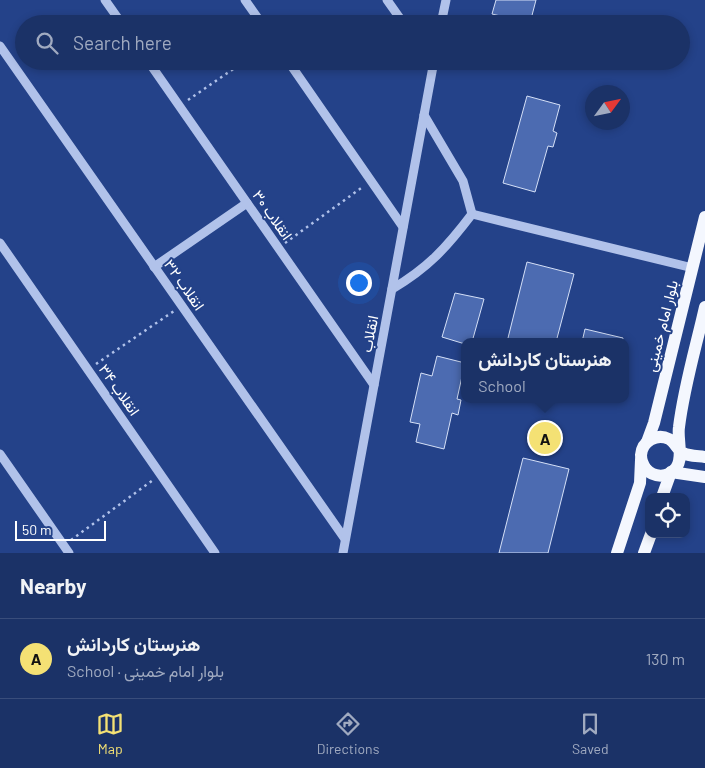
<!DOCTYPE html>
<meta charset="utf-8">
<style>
:root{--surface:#1b3267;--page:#243a6d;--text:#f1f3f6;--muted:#a0aac0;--line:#394d7b;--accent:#f4e174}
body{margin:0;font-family:Barlow,Vazirmatn,sans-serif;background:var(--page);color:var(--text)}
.controls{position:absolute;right:15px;bottom:15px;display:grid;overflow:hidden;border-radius:10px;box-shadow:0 2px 8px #0003}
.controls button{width:45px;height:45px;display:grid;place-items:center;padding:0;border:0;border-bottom:1px solid var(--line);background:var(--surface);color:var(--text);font:25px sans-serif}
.compass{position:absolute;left:585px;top:85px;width:45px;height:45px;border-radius:50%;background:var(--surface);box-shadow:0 2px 8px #0003;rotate:57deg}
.scale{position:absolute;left:15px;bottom:12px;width:91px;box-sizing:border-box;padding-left:5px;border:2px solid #fff;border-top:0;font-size:14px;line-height:18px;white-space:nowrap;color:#fff;-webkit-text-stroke:4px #244289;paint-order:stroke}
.you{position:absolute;left:358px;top:282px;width:18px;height:18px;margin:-12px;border:4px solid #fff;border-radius:50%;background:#1a73e8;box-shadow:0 0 0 8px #1a73e833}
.badge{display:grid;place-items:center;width:32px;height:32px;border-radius:50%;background:var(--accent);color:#111;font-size:16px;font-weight:700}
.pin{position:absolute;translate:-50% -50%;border:2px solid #fff;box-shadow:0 1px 5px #0006}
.popup{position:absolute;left:461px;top:338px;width:168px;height:65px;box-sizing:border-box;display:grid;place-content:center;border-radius:10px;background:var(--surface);filter:drop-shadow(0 1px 4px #0005);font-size:16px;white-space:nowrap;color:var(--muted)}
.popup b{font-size:19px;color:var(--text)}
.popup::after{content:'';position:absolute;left:50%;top:100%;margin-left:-10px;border:10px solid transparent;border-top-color:var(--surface)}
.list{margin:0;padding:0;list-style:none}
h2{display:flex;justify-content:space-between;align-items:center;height:65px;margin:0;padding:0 20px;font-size:21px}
h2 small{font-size:16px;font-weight:400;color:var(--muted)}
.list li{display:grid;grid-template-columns:32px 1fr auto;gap:15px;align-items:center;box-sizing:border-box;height:80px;padding:0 20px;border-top:1px solid var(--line)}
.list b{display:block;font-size:19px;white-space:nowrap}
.list p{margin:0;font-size:16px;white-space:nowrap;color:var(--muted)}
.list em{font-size:16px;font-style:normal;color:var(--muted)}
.icon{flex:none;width:28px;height:28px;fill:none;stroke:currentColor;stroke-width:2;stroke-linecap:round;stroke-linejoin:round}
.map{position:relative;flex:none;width:705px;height:553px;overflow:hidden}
.search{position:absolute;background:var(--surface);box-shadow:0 2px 8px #0003;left:15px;right:15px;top:15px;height:55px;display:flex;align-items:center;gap:12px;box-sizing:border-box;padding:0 18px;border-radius:28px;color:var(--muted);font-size:19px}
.sheet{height:145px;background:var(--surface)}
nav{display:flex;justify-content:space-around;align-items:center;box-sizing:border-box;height:70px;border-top:1px solid var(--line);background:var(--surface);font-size:14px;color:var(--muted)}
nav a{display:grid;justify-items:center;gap:2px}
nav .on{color:var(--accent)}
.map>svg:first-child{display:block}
.building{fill:#4c6bb1;stroke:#d5e0f7}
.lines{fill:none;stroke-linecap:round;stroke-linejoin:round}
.path{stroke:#b1c2ea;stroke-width:2.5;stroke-dasharray:2.5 4;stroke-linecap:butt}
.minor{stroke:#b1c2ea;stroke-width:9}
.major{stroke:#f4f7fe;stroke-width:12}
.labels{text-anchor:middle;stroke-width:4;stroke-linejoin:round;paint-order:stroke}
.street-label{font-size:15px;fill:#fff;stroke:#244289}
</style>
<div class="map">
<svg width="705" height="553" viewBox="0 0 705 553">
<rect width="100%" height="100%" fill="#244289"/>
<g class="building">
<polygon points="496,0 536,0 530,23 492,14"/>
<polygon points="527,96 560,105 553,131 557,133 553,147 548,146 535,192 503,183"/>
<polygon points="527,262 574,274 556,342 507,342"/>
<polygon points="455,293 484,299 472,342 465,342 465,344 442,337"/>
<polygon points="585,329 623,338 622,342 582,342"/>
<polygon points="437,356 465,363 457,399 461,400 458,415 452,413 444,449 416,442 420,424 410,422 421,373 432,376"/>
<polygon points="523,458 569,469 548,553 499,553"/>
</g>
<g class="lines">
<g class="path">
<polyline points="188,100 245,61"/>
<polyline points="285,243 364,186"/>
<polyline points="96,364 174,311"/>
<polyline points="71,540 153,480"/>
</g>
<g class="minor">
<polyline points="105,0 122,24"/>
<polyline points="245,0 262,24"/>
<polyline points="387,0 404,24"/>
<polyline points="441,24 446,0"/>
<polyline points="0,46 345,539"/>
<polyline points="148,61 374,385"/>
<polyline points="288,61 403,227"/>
<polyline points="472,214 693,268"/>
<polyline points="0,243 215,553"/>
<polyline points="154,267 247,203"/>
<path d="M392,289C428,268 447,247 472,214L463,181L424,115"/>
<polyline points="0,454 69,553"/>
<polyline points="343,553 434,61"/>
</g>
<g class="major">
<path d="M705,307C696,347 684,386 679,427C677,439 684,458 676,468C668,478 654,478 646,469C643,465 641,460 641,455C642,441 657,433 669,439C675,442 677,450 683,453C688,456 698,456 705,457"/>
<polyline points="647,442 654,423 705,217"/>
<polyline points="662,497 671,472 705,477"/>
<polyline points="617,553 640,483 641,460"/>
<polyline points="644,553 651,534"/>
</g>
</g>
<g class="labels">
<g class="street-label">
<text transform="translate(272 215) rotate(55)" y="5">انقلاب ۳۰</text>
<text transform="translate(184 285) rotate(55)" y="5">انقلاب ۳۲</text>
<text transform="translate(662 326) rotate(-76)" y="5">بلوار امام خمینی</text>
<text transform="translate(370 334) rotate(-79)" y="5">انقلاب</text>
<text transform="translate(119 390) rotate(55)" y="5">انقلاب ۳۴</text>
</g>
</g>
</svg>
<div class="controls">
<button><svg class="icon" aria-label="locate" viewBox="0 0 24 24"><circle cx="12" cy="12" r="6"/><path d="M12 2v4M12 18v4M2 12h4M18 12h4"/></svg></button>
</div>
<svg class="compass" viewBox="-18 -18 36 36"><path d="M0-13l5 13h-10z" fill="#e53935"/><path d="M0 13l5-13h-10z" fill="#a0aac0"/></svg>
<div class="scale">50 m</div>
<div class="you"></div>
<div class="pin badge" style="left:545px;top:438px">A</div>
<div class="popup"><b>هنرستان کاردانش</b>School</div>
<div class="search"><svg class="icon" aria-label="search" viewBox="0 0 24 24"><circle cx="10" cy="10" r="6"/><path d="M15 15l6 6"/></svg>Search here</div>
</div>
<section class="sheet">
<h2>Nearby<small></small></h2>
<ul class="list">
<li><span class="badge">A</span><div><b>هنرستان کاردانش</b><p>School · بلوار امام خمینی</p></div><em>130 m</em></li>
</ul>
</section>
<nav>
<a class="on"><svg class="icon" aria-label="map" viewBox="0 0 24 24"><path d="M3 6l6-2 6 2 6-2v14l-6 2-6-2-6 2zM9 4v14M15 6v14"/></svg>Map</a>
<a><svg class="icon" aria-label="directions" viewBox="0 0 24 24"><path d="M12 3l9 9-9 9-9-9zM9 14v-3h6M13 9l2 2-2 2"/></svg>Directions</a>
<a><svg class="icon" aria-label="saved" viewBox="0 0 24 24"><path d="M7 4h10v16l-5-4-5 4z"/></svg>Saved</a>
</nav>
